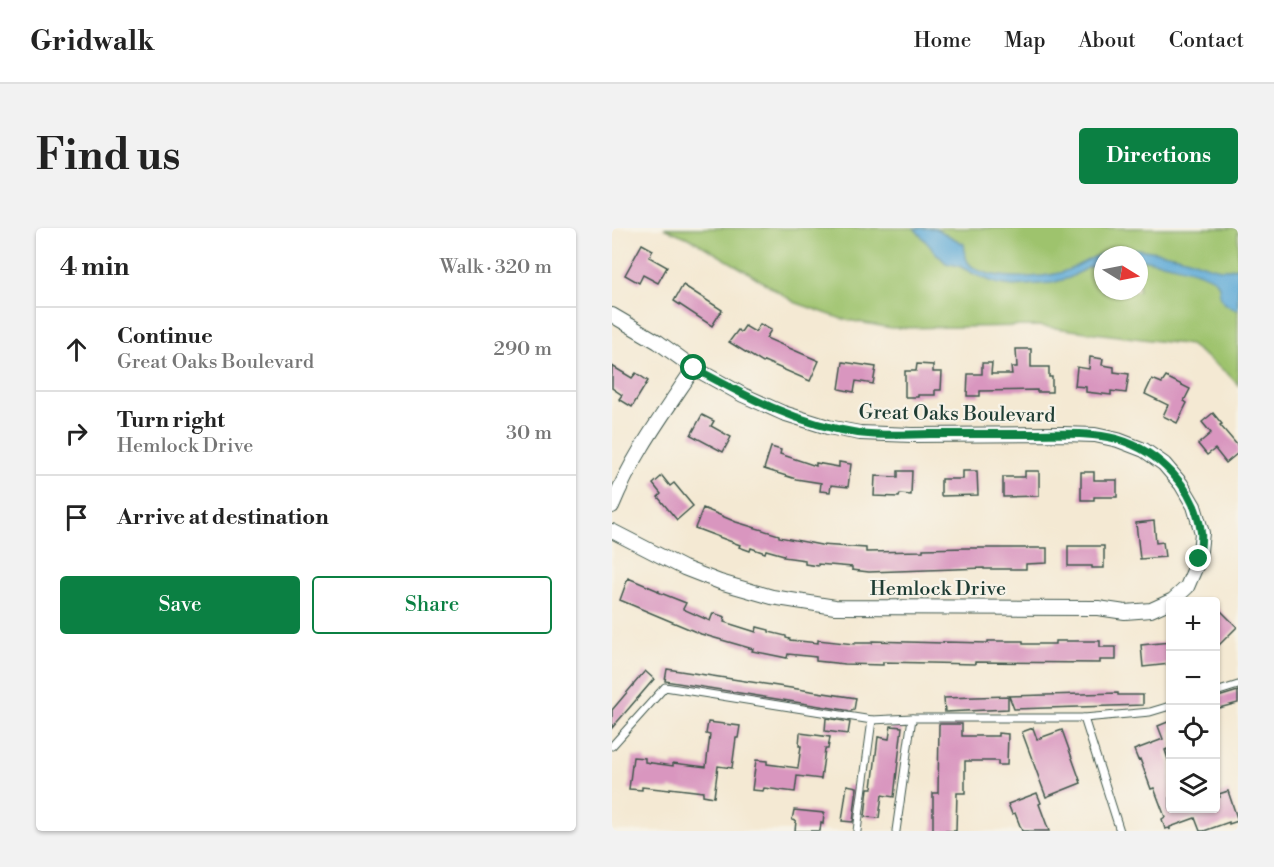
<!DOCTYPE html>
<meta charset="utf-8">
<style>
:root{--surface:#fff;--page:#f2f2f2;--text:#222;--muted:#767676;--line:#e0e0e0;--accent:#0b8043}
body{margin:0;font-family:"Libre Bodoni",serif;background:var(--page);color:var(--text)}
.controls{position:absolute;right:18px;bottom:18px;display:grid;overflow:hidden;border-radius:6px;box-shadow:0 2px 4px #0004}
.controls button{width:54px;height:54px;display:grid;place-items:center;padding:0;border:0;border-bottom:2px solid var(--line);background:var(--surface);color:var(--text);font:30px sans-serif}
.compass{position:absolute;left:482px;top:18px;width:54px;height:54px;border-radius:50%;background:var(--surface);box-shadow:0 2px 4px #0004;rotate:100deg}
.stop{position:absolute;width:18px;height:18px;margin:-14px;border:4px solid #0b8043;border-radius:50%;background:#fff}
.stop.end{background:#0b8043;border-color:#fff;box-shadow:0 2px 6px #0008}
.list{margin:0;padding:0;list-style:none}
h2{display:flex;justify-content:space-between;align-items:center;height:78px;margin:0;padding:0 24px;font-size:26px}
h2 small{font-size:20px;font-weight:400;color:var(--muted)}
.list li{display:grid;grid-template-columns:39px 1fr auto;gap:18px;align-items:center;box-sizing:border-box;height:84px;padding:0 24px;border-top:2px solid var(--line)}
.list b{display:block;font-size:22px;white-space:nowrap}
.list p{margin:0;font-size:20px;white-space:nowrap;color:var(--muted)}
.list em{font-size:20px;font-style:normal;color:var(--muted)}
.actions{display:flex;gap:12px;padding:18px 24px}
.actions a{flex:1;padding:14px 0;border:2px solid var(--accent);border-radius:6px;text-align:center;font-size:21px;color:var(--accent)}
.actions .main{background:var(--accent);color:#fff}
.icon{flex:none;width:33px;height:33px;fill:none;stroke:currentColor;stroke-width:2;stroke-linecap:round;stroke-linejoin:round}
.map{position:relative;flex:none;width:626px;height:603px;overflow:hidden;border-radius:6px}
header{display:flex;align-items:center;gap:36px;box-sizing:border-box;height:84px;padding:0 30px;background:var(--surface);border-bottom:2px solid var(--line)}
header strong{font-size:28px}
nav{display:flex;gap:33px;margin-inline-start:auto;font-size:21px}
.intro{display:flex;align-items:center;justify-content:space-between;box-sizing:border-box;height:144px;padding:0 36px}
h1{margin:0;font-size:42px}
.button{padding:15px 27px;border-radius:6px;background:var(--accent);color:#fff;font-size:21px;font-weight:700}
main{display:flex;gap:36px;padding:0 36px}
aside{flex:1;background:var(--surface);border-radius:6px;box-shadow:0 2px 4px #0004}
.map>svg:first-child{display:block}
.green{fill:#9ec36d;stroke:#5e8050;stroke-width:1.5;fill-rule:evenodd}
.water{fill:#5faad7;stroke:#3f7486;stroke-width:1.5}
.building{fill:#d996bf}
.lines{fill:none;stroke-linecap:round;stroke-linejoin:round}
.lane-casing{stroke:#3f574c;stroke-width:9}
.street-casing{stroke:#3f574c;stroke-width:16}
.lane{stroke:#fff;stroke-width:7}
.street{stroke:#fff;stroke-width:14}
.route{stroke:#0b8043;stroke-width:8}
.labels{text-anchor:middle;stroke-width:4.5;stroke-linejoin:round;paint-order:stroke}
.street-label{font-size:20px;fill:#1f3d34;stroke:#f7f3e8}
</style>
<header>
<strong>Gridwalk</strong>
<nav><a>Home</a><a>Map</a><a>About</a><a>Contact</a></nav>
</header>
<div class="intro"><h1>Find us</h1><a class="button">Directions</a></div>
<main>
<aside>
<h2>4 min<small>Walk · 320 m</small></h2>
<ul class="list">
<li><svg class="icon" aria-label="ahead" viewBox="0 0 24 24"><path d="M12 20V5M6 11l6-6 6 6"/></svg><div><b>Continue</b><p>Great Oaks Boulevard</p></div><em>290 m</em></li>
<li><svg class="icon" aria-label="right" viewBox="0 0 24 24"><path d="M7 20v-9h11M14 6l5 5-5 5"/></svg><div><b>Turn right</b><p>Hemlock Drive</p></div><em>30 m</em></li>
<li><svg class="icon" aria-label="arrive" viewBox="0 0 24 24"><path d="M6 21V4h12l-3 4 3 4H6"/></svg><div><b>Arrive at destination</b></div></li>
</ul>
<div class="actions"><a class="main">Save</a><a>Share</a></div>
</aside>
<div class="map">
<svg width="626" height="603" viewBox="0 0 626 603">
<rect width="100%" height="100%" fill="#f7f3e8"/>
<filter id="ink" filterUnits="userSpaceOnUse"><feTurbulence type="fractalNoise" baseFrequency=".0167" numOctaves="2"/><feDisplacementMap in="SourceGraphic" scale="12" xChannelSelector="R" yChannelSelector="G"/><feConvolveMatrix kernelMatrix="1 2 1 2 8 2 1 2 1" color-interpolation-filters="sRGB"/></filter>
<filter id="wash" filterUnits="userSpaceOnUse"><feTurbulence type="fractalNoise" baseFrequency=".008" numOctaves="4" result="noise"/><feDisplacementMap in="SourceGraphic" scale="24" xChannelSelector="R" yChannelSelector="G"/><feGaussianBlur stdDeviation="1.35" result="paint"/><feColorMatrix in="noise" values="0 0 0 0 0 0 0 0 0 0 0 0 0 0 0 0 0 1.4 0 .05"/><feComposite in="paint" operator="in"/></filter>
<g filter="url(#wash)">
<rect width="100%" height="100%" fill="#f4e9d3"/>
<path class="green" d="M52,0H626V157L616,146L578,117L427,98L279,100L230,91L182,74L137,45L79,11ZM491,27H527V63H491Z"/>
<path class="water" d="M302,0H323L352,16C353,21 353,30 356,34C369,54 434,51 453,43C469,37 487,24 504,21C512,19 524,21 532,22C545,24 560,26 573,30C588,34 611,47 626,38V82C618,80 611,76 608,68C607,63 608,58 605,54C596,43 542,33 527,31V27H491V35L475,40L457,50L440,55L401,58L386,56L364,47L347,38L334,35L323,24Z"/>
<g id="blocks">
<g class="building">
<polygon points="30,16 41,22 37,29 55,39 46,55 31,47 27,55 13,47"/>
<polygon points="71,57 110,82 100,98 62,73"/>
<polygon points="148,96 159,102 154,110 207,133 198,153 152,133 151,135 117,114 126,102 129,104 133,98 143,104"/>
<polygon points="404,121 419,121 419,139 437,139 437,149 440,149 440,164 425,164 425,162 368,163 368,168 355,168 356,146 370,146 370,135 380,135 379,146 400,146 399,139 405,139"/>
<polygon points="478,129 491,131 490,137 502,139 502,144 517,146 514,165 499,163 499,167 474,164 474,159 463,158 465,139 477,141"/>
<polygon points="231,134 264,139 261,156 244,153 242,164 227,161"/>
<polygon points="305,136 321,137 321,144 330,144 329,162 323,162 323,167 306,167 306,169 293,169 293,143 304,143"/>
<polygon points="0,138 20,150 24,145 36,153 20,179 7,171 10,167 0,160"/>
<polygon points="554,149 578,161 572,173 575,175 565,195 551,188 556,177 533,166 540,151 550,155"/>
<polygon points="601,185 610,196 608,197 626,218 626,225 614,235 603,221 595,227 586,216 599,205 590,194"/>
<polygon points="90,187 102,193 99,198 119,209 111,224 79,207"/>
<polygon points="159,219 169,222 168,226 204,238 204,235 227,239 227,234 239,236 236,259 219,257 218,264 208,263 209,255 184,251 152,241"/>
<polygon points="286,243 300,243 299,267 288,266 287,269 262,268 263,248 286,249"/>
<polygon points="351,243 365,243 366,267 329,268 329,251 351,251"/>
<polygon points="413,243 427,243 427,268 391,269 391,249 413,249"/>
<polygon points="469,244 482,244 482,252 505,252 505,269 482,269 482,272 469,272"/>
<polygon points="50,248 58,258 62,255 81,278 65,292 46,269 49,266 41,256"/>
<polygon points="91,280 124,294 167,307 167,309 209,317 254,320 254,324 311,323 311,321 355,320 435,320 435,335 414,336 414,341 372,341 372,340 257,344 240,342 240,339 206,336 206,338 193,336 193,332 171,329 172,327 154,322 153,325 139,320 138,323 127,319 128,317 83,300"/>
<polygon points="542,293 544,315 551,314 553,329 528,331 524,295"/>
<polygon points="456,318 492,318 492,340 480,340 480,338 456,338"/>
<polygon points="16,350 47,363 46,364 74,375 71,381 98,393 101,385 113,389 112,394 144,404 145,399 157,402 157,404 174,408 174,410 178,411 178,412 206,415 206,412 242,416 242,415 260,415 260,413 331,415 332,414 376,415 376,413 411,413 411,416 443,416 443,413 488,413 488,419 504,419 504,432 488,432 488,435 363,434 363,436 271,434 271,437 233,436 204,433 204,429 176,426 175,430 140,423 141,421 89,406 8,372"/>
<polygon points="603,377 625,399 603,421"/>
<polygon points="558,414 558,436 531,439 529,417"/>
<polygon points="55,441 244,470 242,482 239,483 53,453"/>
<polygon points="33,443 42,451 0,500 0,482"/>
<polygon points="626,463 626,475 603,481 603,470"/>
<polygon points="506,465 506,467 531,467 531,477 402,481 397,468"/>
<polygon points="396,468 396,481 333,484 332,470"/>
<polygon points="214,490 238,494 236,506 213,503"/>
<polygon points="558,493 558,528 557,528 555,521 553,522 558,538 558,580 603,580 603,571 608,569 607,566 616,563 626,593 617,596 617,594 592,603 588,603 583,590 558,599 558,602 557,600 553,601 550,591 553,589 542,560 539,561 528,531 526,532 522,522 551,511 546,498"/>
<polygon points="96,494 128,498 126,510 124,510 120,540 106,538 102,569 91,567 91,564 58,560 58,562 30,559 30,562 17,561 21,529 33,530 33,534 61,538 61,535 94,539 98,507 94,506"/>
<polygon points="327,496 350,496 350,508 386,508 386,505 396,506 395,537 386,537 386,533 353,533 353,565 345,565 344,603 321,603 321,565 326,565"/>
<polygon points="279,498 290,499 282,569 270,567 267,590 253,589 256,560 260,560 266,509 277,511"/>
<polygon points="421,500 425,511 450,502 469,555 434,569 410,504"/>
<polygon points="188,505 218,509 216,521 213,521 209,551 185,548 183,564 152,560 151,563 140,562 144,532 155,533 155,536 186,540 189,518 187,518"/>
<polygon points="235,557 245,559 241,594 230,593"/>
<polygon points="425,565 429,575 427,576 437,603 410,603 403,585 400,586 396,576"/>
<polygon points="182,582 212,585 211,596 209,595 208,603 183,603 184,593 180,592"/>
</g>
</g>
</g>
<g filter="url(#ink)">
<use href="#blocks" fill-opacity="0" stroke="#3f574c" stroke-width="1.5"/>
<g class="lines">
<g class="lane-casing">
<g id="lane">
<polyline points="604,464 626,457"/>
<polyline points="300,490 472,490 508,603"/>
<polyline points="472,490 538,484 558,478"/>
<polyline points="260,492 300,490 284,603"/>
<polyline points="0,518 53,459 260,492 245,603"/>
</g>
</g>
<g class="street-casing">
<g id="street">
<polyline points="0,87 46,114 82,140 131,167 171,185 216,199 248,205 300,207 451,206 483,207 506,212 532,222 552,236 569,256 582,278 590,305 587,331 575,359 561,372 539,382 513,384 486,380 223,379 160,369 108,354 72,340 0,303"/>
<path d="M0,278C20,228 52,185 82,140"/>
</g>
</g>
<use href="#lane" class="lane"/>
<use href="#street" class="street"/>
</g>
</g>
<g class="lines" filter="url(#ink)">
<path class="route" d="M82,140C135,169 185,196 246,205C269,208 295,207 319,206C354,206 388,206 423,206C450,206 479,204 505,211C547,223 583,260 589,304C590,312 588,322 587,331"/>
</g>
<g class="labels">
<g class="street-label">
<text transform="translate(345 185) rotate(1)" y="7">Great Oaks Boulevard</text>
<text x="326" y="367">Hemlock Drive</text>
</g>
</g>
</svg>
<div class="controls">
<button>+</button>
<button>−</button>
<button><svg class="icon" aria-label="locate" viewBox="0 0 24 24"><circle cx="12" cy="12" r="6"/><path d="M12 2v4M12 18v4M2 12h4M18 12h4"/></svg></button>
<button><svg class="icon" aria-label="layers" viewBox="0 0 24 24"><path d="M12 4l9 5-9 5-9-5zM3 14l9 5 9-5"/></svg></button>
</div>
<svg class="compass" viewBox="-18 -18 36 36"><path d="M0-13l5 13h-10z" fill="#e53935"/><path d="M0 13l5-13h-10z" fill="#767676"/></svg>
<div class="stop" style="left:82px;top:140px"></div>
<div class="stop end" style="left:587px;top:331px"></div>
</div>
</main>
